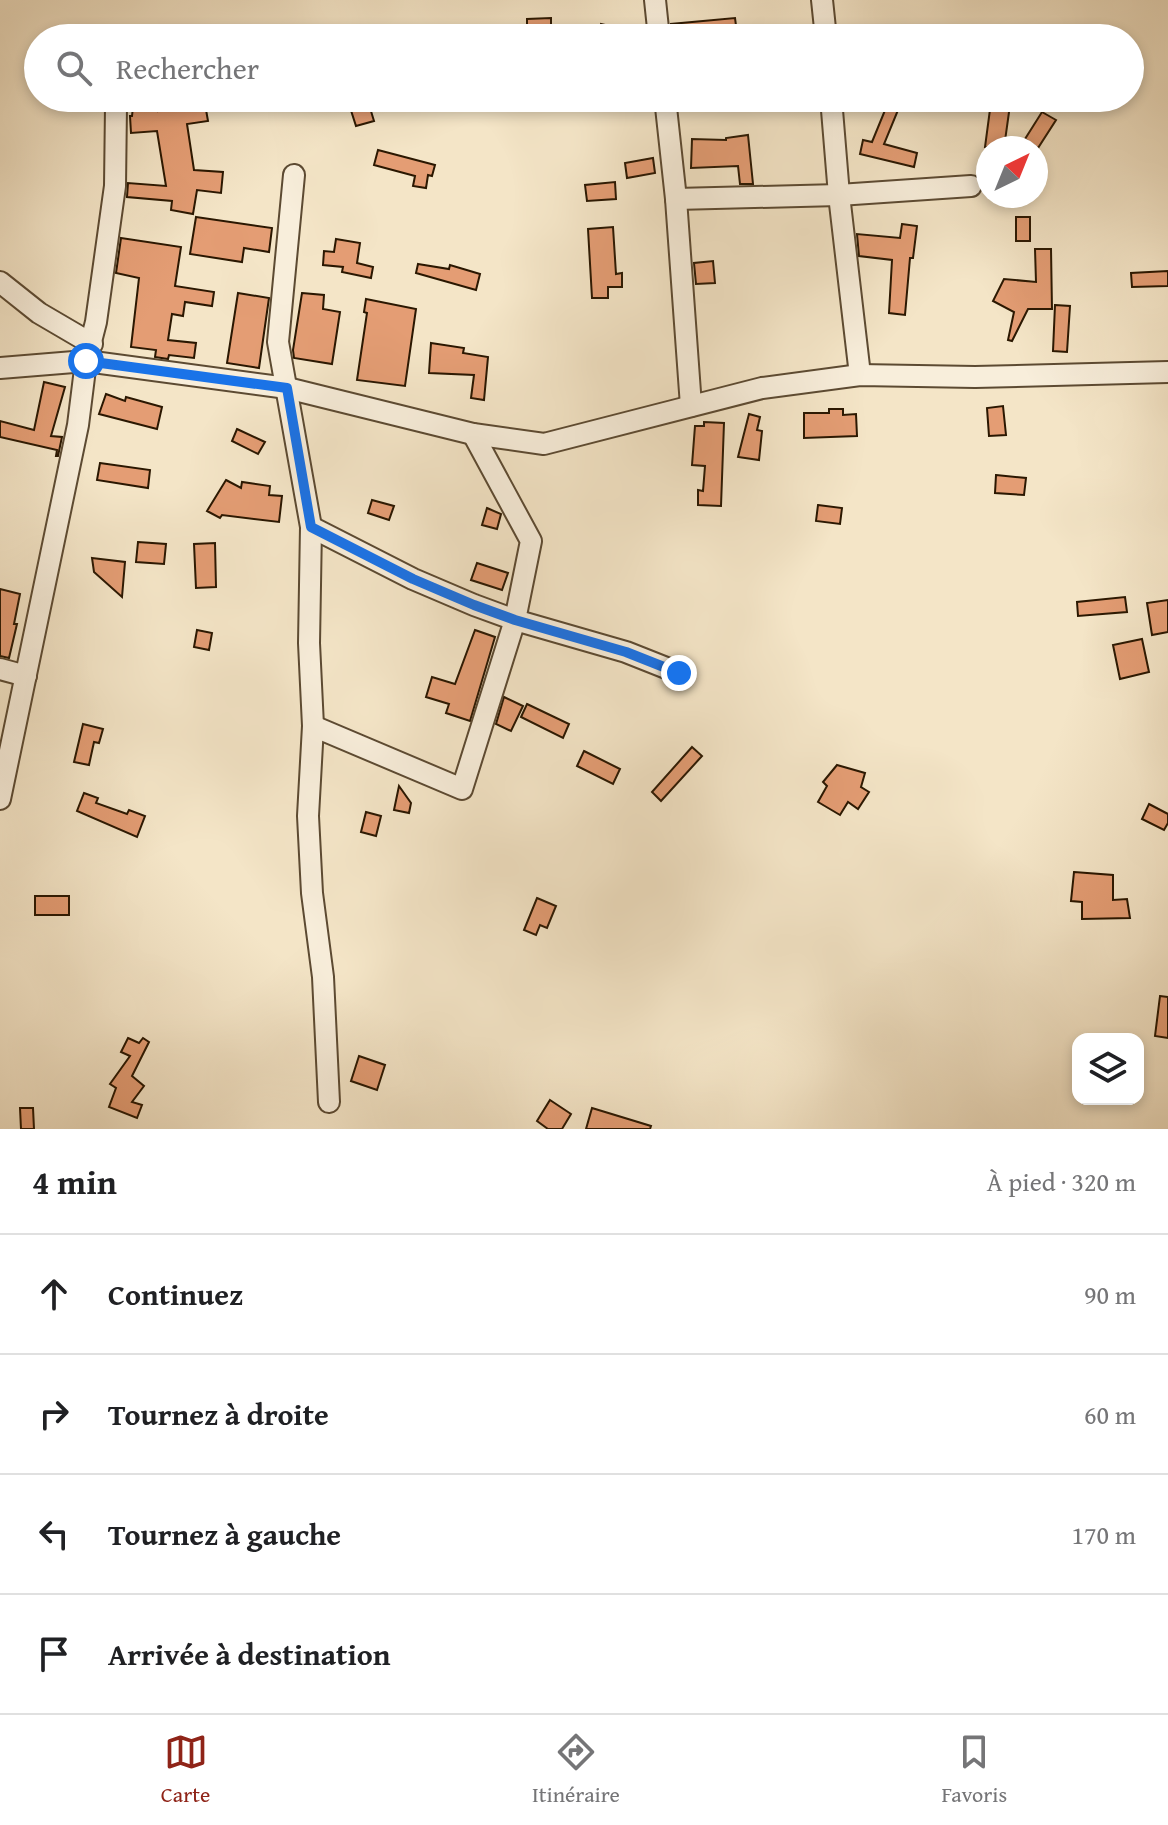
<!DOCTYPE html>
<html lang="fr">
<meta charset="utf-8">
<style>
:root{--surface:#fff;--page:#f2f2f2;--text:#202124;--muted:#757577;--line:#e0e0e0;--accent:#8f2418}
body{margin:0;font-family:"Gentium Book Plus",serif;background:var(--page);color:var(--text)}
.controls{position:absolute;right:24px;bottom:24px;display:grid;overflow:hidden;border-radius:16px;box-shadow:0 4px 12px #0003}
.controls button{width:72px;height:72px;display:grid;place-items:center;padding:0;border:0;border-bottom:2px solid var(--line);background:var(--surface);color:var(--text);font:40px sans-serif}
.compass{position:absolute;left:976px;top:136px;width:72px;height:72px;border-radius:50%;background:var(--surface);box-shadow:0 4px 12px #0003;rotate:43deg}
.stop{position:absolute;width:24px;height:24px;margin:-18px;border:6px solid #1a73e8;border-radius:50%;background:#fff}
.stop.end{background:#1a73e8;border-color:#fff;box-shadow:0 2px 8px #0008}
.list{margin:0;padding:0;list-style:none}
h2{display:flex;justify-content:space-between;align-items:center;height:104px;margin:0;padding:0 32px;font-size:34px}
h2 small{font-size:26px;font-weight:400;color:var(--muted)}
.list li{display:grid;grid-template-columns:52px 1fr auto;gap:24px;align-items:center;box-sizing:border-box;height:120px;padding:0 32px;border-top:2px solid var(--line)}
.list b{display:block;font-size:30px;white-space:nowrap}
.list em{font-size:26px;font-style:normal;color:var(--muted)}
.icon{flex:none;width:44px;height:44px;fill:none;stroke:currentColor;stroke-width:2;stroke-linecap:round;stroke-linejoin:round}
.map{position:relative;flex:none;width:1168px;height:1129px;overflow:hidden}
.search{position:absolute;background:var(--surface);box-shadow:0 4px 12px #0003;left:24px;right:24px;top:24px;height:88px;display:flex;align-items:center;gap:20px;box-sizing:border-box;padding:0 28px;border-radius:44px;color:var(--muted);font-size:30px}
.sheet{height:584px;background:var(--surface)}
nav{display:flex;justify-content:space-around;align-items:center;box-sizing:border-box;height:112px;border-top:2px solid var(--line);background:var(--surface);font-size:22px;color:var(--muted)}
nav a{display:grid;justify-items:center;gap:4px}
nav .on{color:var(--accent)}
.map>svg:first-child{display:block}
.building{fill:#e49d74;stroke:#2a1701;stroke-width:2}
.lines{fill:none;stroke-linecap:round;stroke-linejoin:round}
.minor-casing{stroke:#5c4a32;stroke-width:24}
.minor{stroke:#f8eedb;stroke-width:20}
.route{stroke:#1a73e8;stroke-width:10}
</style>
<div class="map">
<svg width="1168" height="1129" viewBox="0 0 1168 1129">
<rect width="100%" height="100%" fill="#f4e5c7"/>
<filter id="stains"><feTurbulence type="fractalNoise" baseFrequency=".0025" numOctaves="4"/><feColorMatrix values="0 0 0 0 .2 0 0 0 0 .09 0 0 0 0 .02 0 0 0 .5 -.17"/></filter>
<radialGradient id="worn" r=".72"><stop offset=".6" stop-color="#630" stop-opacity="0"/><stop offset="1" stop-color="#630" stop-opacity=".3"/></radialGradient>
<g class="building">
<polygon points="551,18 551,38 527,38 527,19"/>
<polygon points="735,18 737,33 672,38 671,24"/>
<polygon points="601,24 639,33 638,38 598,38"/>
<polygon points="134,98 159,98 158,111 205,104 208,121 187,124 194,170 223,172 221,193 197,190 193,214 171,210 172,201 127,197 128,183 166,186 157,131 131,133 130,116 132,116"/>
<polygon points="347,98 367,98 374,121 356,126"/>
<polygon points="702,98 743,98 743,107 703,111"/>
<polygon points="890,98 903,98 884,144 917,153 914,167 860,154 863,140 872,142"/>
<polygon points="991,102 1010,105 1004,148 985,147"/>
<polygon points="1042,112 1056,120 1038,148 1025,139"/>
<polygon points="748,135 753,184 740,184 738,166 691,168 692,139 726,140 726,138"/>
<polygon points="378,150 435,165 432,176 428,175 426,188 413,186 415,176 374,165"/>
<polygon points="653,158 655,173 627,178 625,163"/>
<polygon points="615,182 616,199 587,201 585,185"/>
<polygon points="196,217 272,228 269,252 244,248 242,262 190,254"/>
<rect x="1016" y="217" width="14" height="24"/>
<polygon points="902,224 917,226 913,258 910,258 905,315 889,313 892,260 859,256 857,234 900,238"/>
<polygon points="613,227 616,274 622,273 622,287 608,287 608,298 592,298 588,229"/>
<polygon points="121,238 181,247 175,286 214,292 212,306 185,302 183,316 172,314 168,340 196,343 194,358 169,355 168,359 155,357 156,350 131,347 139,278 116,273"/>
<polygon points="336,239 360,243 357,263 373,267 371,278 342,272 343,267 323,265 324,251 334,252"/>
<polygon points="1035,249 1051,249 1052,309 1028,309 1012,341 1008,340 1014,312 993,301 1004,279 1036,282"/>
<polygon points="713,261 715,283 696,284 694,263"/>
<polygon points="418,264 449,269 450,265 480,274 476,290 416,273"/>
<polygon points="1168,271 1168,286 1132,287 1131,273"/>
<polygon points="238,293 269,298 259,368 227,363"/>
<polygon points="302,293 324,295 323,309 340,312 332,364 294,358 293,350"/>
<polygon points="366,299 416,309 405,386 357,380 367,313 364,312"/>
<polygon points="1055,305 1070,306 1067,352 1053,351"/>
<polygon points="431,343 464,348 463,353 488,357 484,400 471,398 474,375 429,373"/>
<polygon points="44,382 65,387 51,436 62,437 58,456 56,456 57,450 0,437 0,421 34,430"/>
<polygon points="106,394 125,401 126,397 162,407 157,429 99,414"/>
<polygon points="1003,406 1006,435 989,436 987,408"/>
<polygon points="829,409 843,409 843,415 856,414 857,436 804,438 804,413 829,413"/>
<polygon points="749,414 760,417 757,430 762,431 759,460 738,457"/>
<polygon points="704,422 724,423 721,506 698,505 698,490 703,491 705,466 692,465 695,426 704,426"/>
<polygon points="237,429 265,442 258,454 232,441"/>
<polygon points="100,463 150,470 148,488 97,480"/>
<polygon points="996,475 1026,478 1024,495 995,493"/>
<polygon points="226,480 241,488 242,482 270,486 269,495 282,496 279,522 222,515 220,518 207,511"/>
<polygon points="372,500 394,506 389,520 368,513"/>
<polygon points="818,505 842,508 840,524 816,521"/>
<polygon points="487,508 501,514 497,529 482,525"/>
<polygon points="138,542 166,544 164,564 136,562"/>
<polygon points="215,543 216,587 196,588 194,544"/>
<polygon points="92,558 125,562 122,597 94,572"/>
<polygon points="477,563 508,573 502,590 471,580"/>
<polygon points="0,589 20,594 14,624 17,624 9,658 0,656"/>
<polygon points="1125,597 1127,612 1078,616 1077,602"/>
<polygon points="1168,600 1168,632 1152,635 1147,603"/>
<polygon points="197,630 212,633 209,650 194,647"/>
<polygon points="475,630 495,637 470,721 446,713 449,704 426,697 432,677 455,684"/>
<polygon points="1142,639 1149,672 1120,679 1113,645"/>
<polygon points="504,697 523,706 511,731 496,724"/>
<polygon points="527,704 569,724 563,738 521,717"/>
<polygon points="83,724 103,729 99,743 94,742 89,765 74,762"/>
<polygon points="692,747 702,756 661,801 652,792"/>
<polygon points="584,751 620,769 613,784 577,766"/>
<polygon points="837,765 865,773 861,787 869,792 858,809 848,802 840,815 818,802 827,786 823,782"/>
<polygon points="399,786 411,803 409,813 394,810"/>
<polygon points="84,793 98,798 96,803 127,814 129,810 145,816 137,837 77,811"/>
<polygon points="1149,804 1168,814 1168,823 1164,830 1142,819"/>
<polygon points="366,812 381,816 376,836 361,832"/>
<polygon points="1074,872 1113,875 1113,900 1127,899 1130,918 1082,919 1082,902 1071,901"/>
<rect x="35" y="896" width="34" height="19"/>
<polygon points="537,898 556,906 547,928 540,925 536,935 524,930"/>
<polygon points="1160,996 1168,997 1168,1038 1155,1036"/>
<polygon points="128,1038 139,1043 143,1038 149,1042 132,1076 144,1086 132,1102 142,1105 137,1118 109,1107 116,1088 110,1084 130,1056 121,1052"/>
<polygon points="359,1056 385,1065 377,1090 351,1081"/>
<polygon points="550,1100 571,1114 562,1129 548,1129 537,1121"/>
<polygon points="20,1108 33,1108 34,1129 21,1129"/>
<polygon points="592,1108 651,1126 650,1129 586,1129"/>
</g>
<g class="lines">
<g class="minor-casing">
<g id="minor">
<polyline points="655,0 659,38"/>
<polyline points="822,0 826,38"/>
<polyline points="665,98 676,199 691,406"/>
<polyline points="831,98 839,195 860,375"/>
<polyline points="294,175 278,342 311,527 309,643 313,726 308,816 312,893 323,977 329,1102"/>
<polyline points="676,199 839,195 971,186"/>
<polyline points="0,282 39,313 92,344"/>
<polyline points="0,368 86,361 287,388 473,434 544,444 762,388 860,375 975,377 1168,372"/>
<polyline points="311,527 413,579 474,605 515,620 626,652 679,673"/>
<polyline points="0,669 26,676"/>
<polyline points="313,726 462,789 515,620 531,541 473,434"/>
<polyline points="0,799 78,425 86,361 96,322 115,186 116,106"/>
</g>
</g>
<use href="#minor" class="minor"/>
</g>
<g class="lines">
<polyline class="route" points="86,361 287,388 311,527 413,579 474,605 515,620 626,652 679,673"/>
</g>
<rect width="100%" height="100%" filter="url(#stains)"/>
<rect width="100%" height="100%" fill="url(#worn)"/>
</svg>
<div class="controls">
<button><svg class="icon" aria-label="layers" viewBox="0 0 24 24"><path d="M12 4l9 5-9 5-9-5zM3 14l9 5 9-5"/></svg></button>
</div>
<svg class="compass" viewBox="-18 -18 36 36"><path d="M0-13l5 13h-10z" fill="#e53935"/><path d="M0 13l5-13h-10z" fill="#757577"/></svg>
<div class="stop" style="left:86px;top:361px"></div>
<div class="stop end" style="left:679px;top:673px"></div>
<div class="search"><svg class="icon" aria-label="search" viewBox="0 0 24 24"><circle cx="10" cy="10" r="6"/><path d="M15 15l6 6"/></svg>Rechercher</div>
</div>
<section class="sheet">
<h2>4 min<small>À pied · 320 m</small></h2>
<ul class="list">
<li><svg class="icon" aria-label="ahead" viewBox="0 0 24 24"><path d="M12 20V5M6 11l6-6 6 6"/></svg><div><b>Continuez</b></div><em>90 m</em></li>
<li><svg class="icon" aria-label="right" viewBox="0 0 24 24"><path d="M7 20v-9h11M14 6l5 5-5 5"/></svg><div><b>Tournez à droite</b></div><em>60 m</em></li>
<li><svg class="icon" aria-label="left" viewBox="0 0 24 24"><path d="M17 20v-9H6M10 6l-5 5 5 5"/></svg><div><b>Tournez à gauche</b></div><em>170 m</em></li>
<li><svg class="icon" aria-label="arrive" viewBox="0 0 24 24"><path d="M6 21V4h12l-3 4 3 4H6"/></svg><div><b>Arrivée à destination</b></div></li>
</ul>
</section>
<nav>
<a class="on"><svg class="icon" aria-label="map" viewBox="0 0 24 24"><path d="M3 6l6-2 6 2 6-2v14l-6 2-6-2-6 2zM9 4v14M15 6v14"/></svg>Carte</a>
<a><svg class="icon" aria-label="directions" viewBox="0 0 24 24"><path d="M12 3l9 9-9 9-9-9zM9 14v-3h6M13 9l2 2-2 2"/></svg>Itinéraire</a>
<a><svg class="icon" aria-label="saved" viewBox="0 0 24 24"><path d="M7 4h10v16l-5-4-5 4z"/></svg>Favoris</a>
</nav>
